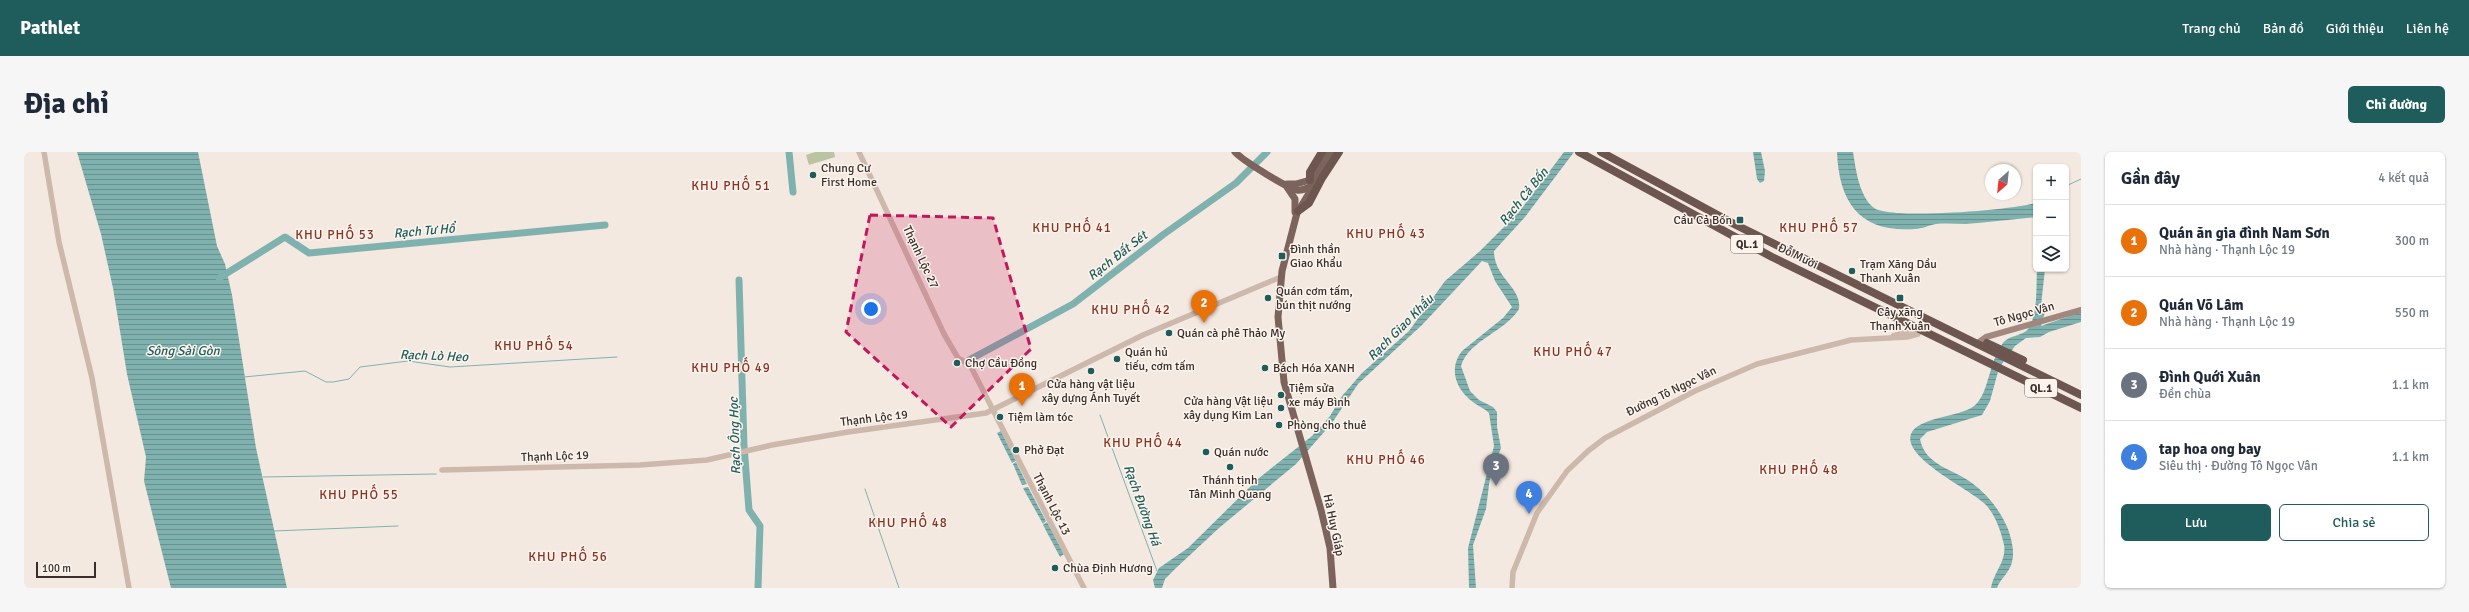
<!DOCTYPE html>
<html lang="vi">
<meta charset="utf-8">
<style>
:root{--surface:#fff;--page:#f6f6f7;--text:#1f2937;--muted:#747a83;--line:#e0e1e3;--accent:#1f5d5c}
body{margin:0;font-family:Signika,sans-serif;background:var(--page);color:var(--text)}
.controls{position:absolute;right:12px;top:12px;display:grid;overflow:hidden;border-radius:6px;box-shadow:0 1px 3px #0004}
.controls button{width:36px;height:36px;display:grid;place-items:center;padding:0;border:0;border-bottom:1px solid var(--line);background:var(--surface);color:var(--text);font:20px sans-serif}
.compass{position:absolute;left:1961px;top:12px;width:36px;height:36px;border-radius:50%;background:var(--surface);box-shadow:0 1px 3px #0004;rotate:207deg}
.scale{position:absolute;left:12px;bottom:10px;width:60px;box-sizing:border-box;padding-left:4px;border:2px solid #3a2e2b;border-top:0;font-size:11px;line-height:14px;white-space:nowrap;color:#3a2e2b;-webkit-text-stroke:3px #fbf4ed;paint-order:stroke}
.you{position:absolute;left:847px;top:157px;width:14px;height:14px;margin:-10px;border:3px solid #fff;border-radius:50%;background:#1a73e8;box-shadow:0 0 0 6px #1a73e833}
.badge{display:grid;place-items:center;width:26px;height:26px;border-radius:50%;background:var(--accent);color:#fff;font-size:13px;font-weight:700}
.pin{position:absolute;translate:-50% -33px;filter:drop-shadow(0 1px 2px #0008)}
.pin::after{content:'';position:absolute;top:21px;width:14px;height:12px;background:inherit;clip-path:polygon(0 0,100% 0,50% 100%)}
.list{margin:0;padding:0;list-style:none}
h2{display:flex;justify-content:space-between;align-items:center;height:52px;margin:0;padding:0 16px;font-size:17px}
h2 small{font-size:13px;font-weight:400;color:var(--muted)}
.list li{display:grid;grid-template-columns:26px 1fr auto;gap:12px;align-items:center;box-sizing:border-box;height:72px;padding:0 16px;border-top:1px solid var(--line)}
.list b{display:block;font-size:15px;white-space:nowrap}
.list p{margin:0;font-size:13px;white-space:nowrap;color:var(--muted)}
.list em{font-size:13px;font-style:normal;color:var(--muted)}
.actions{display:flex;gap:8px;padding:12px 16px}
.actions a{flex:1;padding:9px 0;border:1px solid var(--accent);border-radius:6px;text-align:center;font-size:14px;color:var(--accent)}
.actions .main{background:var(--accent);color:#fff}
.icon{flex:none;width:22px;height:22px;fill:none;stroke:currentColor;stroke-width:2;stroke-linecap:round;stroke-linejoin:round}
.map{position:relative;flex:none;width:2057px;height:436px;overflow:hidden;border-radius:6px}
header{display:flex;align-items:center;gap:24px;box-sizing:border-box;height:56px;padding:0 20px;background:var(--accent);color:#fff}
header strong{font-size:19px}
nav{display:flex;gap:22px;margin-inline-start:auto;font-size:14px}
.intro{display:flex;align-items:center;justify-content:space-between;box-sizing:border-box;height:96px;padding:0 24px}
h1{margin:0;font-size:28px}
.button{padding:10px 18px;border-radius:6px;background:var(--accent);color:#fff;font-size:14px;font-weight:700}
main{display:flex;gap:24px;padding:0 24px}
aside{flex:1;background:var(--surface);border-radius:6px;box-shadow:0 1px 3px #0004}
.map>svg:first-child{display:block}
.green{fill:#bbc4a0}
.water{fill:url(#water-rules)}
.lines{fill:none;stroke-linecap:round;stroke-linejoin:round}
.stream{stroke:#7fb2af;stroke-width:1}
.river{stroke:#7fb2af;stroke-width:7}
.tertiary{stroke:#cdb8ac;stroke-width:5.5}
.secondary{stroke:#a1877d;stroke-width:6}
.primary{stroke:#7c645c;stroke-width:7}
.trunk{stroke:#6c564f;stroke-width:8}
.marked{fill:#c2185b;fill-opacity:0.2;stroke:#c2185b;stroke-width:3;stroke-dasharray:8 5;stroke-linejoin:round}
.poi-dot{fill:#1f5d5c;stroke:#fbf4ed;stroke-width:1.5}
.labels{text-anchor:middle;stroke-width:3;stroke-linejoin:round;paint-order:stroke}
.shield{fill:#fbf4ed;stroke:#746965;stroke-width:1}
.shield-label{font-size:11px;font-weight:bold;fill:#3a2e2b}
.poi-label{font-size:12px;fill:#3a2e2b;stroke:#fbf4ed;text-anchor:start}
.street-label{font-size:12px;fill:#3a2e2b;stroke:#fbf4ed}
.neighbourhood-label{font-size:13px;letter-spacing:1px;fill:#8b3222;stroke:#fbf4ed}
.water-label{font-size:13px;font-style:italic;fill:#1f5d5c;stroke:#fbf4ed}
</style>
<header>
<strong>Pathlet</strong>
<nav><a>Trang chủ</a><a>Bản đồ</a><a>Giới thiệu</a><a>Liên hệ</a></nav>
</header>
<div class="intro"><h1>Địa chỉ</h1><a class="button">Chỉ đường</a></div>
<main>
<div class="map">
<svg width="2057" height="436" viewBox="0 0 2057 436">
<defs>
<pattern id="water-rules" width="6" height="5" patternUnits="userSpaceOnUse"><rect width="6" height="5" fill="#7fb2af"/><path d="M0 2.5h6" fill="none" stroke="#69918f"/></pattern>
</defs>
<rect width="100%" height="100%" fill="#f4e9e1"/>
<polygon class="green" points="791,0 810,0 811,5 785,13 782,3"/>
<g class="water">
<polygon points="53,0 174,0 193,94 201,112 208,143 232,296 263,436 147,436 120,329 122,305 103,222 89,136 77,82"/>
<path d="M1540,0H1550L1501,65L1470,99C1470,126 1498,135 1495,157C1481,180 1445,188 1437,214L1446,239L1455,248L1469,255L1473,260V275L1477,296L1466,325L1462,357L1449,393L1452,436H1445L1444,396L1470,294L1465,261C1460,256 1454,254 1449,250C1432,238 1424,217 1438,199L1479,166L1488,155L1471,129L1464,111L1458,109L1398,173L1334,232L1308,271L1272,312L1195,376L1152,416L1141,427L1138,436H1131L1129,428L1135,416L1164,396L1235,326L1288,284L1306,264L1318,244L1338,221L1385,179L1421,129L1456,99L1495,60Z"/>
<polygon points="1729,0 1737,0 1741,19 1740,29 1736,31 1733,27"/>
<path d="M1813,0H1829C1832,18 1835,44 1850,56C1867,68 1989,58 2012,51V65C1989,67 1965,70 1942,72C1932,72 1922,71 1912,72C1905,73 1898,77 1891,77C1837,81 1815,52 1813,0Z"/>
<path d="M2013,117H2021L2017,154L2021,160L2017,174L2057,160V170L2025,180L2016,185L2002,186L1991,194L1975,216L1966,249L1958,263L1903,280L1896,287C1901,314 1930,317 1948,331C1964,343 1976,358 1984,377C1987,386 1991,399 1988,410C1986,420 1976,427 1973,436H1967C1969,421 1983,409 1980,393C1977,379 1971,362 1961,352C1948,338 1878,306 1887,282C1894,265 1936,265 1950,254C1965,243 1965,208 1979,191C1986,182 2001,185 2006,174C2014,158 2012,134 2013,117Z"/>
<polygon points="977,279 992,309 988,311 973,281"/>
<polygon points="992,310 1003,332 998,333 989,312"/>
<polygon points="1004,335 1022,369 1019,372 999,336"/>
<polygon points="1023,370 1040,402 1036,405 1019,373"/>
</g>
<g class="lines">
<g class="stream">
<polyline points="2042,34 2057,27"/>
<polyline points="220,225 281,219 302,230 309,230 325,227 336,215 384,209 426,215 593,205"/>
<polyline points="1076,263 1133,419"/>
<polyline points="239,325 412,322"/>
<polyline points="841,337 875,436"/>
<polyline points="250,379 374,374"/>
</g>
<g class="river">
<polyline points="765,0 769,40"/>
<polyline points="195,126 261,85 285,101 581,73"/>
<polyline points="715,128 720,294 725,358 736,374 734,436"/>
<polyline points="945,208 1049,152 1140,82 1212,31 1243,0"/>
</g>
<g class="tertiary">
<polyline points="20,0 35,90 68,226 105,436"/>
<polyline points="835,0 920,182 934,206 946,213 1060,436"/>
<polyline points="418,318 616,313 683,308 748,293 824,280 962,261 1119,183 1257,125"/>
<polyline points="1488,436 1489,420 1513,361 1543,319 1564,299 1581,286 1671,239 1733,212 1827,188 1883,185 1894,182 1896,178 1895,176 1869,184"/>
</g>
<polyline class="secondary" points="1952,192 1962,185 2057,158"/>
<g class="primary">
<path d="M1211,0C1218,8 1263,36 1273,38C1279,39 1283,36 1288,34"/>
<polyline points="1285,29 1304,0"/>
<polyline points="1263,32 1272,32 1286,28"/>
<polyline points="1263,35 1271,47 1271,60"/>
<polyline points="1309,436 1306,396 1297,358 1260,230 1254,165 1258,119 1273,61 1310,0"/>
</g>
<g class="trunk">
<polyline points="1555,0 1748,105 2057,256"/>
<polyline points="1577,0 1712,73 2057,243"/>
<polyline points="1286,28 1286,20 1298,0"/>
<polyline points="1274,59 1285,51 1298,26 1315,0"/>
<polyline points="1963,191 1999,208"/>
</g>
</g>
<path class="marked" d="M846,63L969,66L1007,197L927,275L822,180Z"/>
<g class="poi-dot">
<circle cx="789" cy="23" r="4"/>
<rect x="1712" y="64" width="8" height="8" rx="2"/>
<rect x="1254" y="100" width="8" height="8" rx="2"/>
<circle cx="1828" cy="119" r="4"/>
<circle cx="1244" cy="146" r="4"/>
<rect x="1872" y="142" width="8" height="8" rx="2"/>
<circle cx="1145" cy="181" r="4"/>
<circle cx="1093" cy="207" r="4"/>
<circle cx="933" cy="211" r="4"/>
<circle cx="1241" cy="216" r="4"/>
<circle cx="1067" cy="219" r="4"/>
<circle cx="1257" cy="243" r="4"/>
<circle cx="1257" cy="256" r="4"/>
<circle cx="976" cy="265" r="4"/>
<circle cx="1255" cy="273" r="4"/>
<circle cx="992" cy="298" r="4"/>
<circle cx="1182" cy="300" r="4"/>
<circle cx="1206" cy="315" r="4"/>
<circle cx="1031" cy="416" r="4"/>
</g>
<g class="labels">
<g class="shield">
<rect x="1707" y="83" width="32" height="18" rx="3"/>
<rect x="2001" y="227" width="32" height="18" rx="3"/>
</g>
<g class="shield-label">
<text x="1723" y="96">QL.1</text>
<text x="2017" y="240">QL.1</text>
</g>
<g class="poi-label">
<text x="797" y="20">Chung Cư<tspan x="797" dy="14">First Home</tspan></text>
<text x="1708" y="72" text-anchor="end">Cầu Cả Bốn</text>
<text x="1266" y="101">Đình thần<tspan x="1266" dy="14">Giao Khẩu</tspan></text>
<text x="1836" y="116">Trạm Xăng Dầu<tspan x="1836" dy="14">Thanh Xuân</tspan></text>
<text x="1252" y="143">Quán cơm tấm,<tspan x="1252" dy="14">bún thịt nướng</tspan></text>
<text x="1876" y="164" text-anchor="middle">Cây xăng<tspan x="1876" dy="14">Thạnh Xuân</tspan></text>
<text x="1153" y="185">Quán cà phê Thảo My</text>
<text x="1101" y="204">Quán hủ<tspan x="1101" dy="14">tiếu, cơm tấm</tspan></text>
<text x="941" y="215">Chợ Cầu Đồng</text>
<text x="1249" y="220">Bách Hóa XANH</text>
<text x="1067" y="236" text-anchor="middle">Cửa hàng vật liệu<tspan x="1067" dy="14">xây dựng Ánh Tuyết</tspan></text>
<text x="1265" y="240">Tiệm sửa<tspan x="1265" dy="14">xe máy Bình</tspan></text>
<text x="1249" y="253" text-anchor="end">Cửa hàng Vật liệu<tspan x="1249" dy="14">xây dụng Kim Lan</tspan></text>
<text x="984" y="269">Tiệm làm tóc</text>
<text x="1263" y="277">Phòng cho thuê</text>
<text x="1000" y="302">Phở Đạt</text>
<text x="1190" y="304">Quán nước</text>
<text x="1206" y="332" text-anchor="middle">Thánh tịnh<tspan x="1206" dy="14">Tân Minh Quang</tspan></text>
<text x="1039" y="420">Chùa Định Hương</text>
</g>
<g class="street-label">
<text transform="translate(1774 104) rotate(26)" y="4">Đỗ Mười</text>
<text transform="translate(897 105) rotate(65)" y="4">Thạnh Lộc 27</text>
<text transform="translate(2000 162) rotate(-16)" y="4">Tô Ngọc Vân</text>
<text transform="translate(1647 239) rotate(-26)" y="4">Đường Tô Ngọc Vân</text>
<text transform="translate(850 266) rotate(-7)" y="4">Thạnh Lộc 19</text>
<text transform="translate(531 304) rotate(-2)" y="4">Thạnh Lộc 19</text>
<text transform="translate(1028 352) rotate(63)" y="4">Thạnh Lộc 13</text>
<text transform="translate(1310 373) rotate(78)" y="4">Hà Huy Giáp</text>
</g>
<g class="neighbourhood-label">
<text x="707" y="38">KHU PHỐ 51</text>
<text x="1048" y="80">KHU PHỐ 41</text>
<text x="1795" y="80">KHU PHỐ 57</text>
<text x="1362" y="86">KHU PHỐ 43</text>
<text x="311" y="87">KHU PHỐ 53</text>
<text x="1107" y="162">KHU PHỐ 42</text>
<text x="510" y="198">KHU PHỐ 54</text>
<text x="1549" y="204">KHU PHỐ 47</text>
<text x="707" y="220">KHU PHỐ 49</text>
<text x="1119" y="295">KHU PHỐ 44</text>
<text x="1362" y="312">KHU PHỐ 46</text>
<text x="1775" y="322">KHU PHỐ 48</text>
<text x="335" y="347">KHU PHỐ 55</text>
<text x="884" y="375">KHU PHỐ 48</text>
<text x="544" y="409">KHU PHỐ 56</text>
</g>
<g class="water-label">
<text transform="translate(1499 44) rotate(-51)" y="5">Rạch Cả Bốn</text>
<text transform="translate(400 78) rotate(-5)" y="5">Rạch Tư Hổ</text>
<text transform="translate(1093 103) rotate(-38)" y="5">Rạch Đất Sét</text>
<text transform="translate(1376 175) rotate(-45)" y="5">Rạch Giao Khẩu</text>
<text x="159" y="203">Sông Sài Gòn</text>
<text transform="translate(410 203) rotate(2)" y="5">Rạch Lò Heo</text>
<text transform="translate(710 284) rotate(-92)" y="5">Rạch Ông Học</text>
<text transform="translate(1119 353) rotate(70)" y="5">Rạch Đường Há</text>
</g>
</g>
</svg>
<div class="controls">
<button>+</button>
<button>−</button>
<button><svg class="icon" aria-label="layers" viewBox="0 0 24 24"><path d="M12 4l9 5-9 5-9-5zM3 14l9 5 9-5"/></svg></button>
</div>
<svg class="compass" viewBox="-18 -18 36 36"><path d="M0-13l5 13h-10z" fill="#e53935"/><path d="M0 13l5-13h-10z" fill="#747a83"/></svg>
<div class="scale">100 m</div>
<div class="you"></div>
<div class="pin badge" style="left:998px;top:254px;background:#e8710a">1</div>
<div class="pin badge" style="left:1180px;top:171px;background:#e8710a">2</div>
<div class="pin badge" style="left:1472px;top:334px;background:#6b7280">3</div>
<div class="pin badge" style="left:1505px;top:362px;background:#3f7fe0">4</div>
</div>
<aside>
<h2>Gần đây<small>4 kết quả</small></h2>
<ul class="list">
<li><span class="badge" style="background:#e8710a">1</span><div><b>Quán ăn gia đình Nam Sơn</b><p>Nhà hàng · Thạnh Lộc 19</p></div><em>300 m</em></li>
<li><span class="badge" style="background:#e8710a">2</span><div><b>Quán Võ Lâm</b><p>Nhà hàng · Thạnh Lộc 19</p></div><em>550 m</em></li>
<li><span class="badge" style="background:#6b7280">3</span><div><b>Đình Quới Xuân</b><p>Đền chùa</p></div><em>1.1 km</em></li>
<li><span class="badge" style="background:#3f7fe0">4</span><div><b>tap hoa ong bay</b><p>Siêu thị · Đường Tô Ngọc Vân</p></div><em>1.1 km</em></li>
</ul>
<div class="actions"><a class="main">Lưu</a><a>Chia sẻ</a></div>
</aside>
</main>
